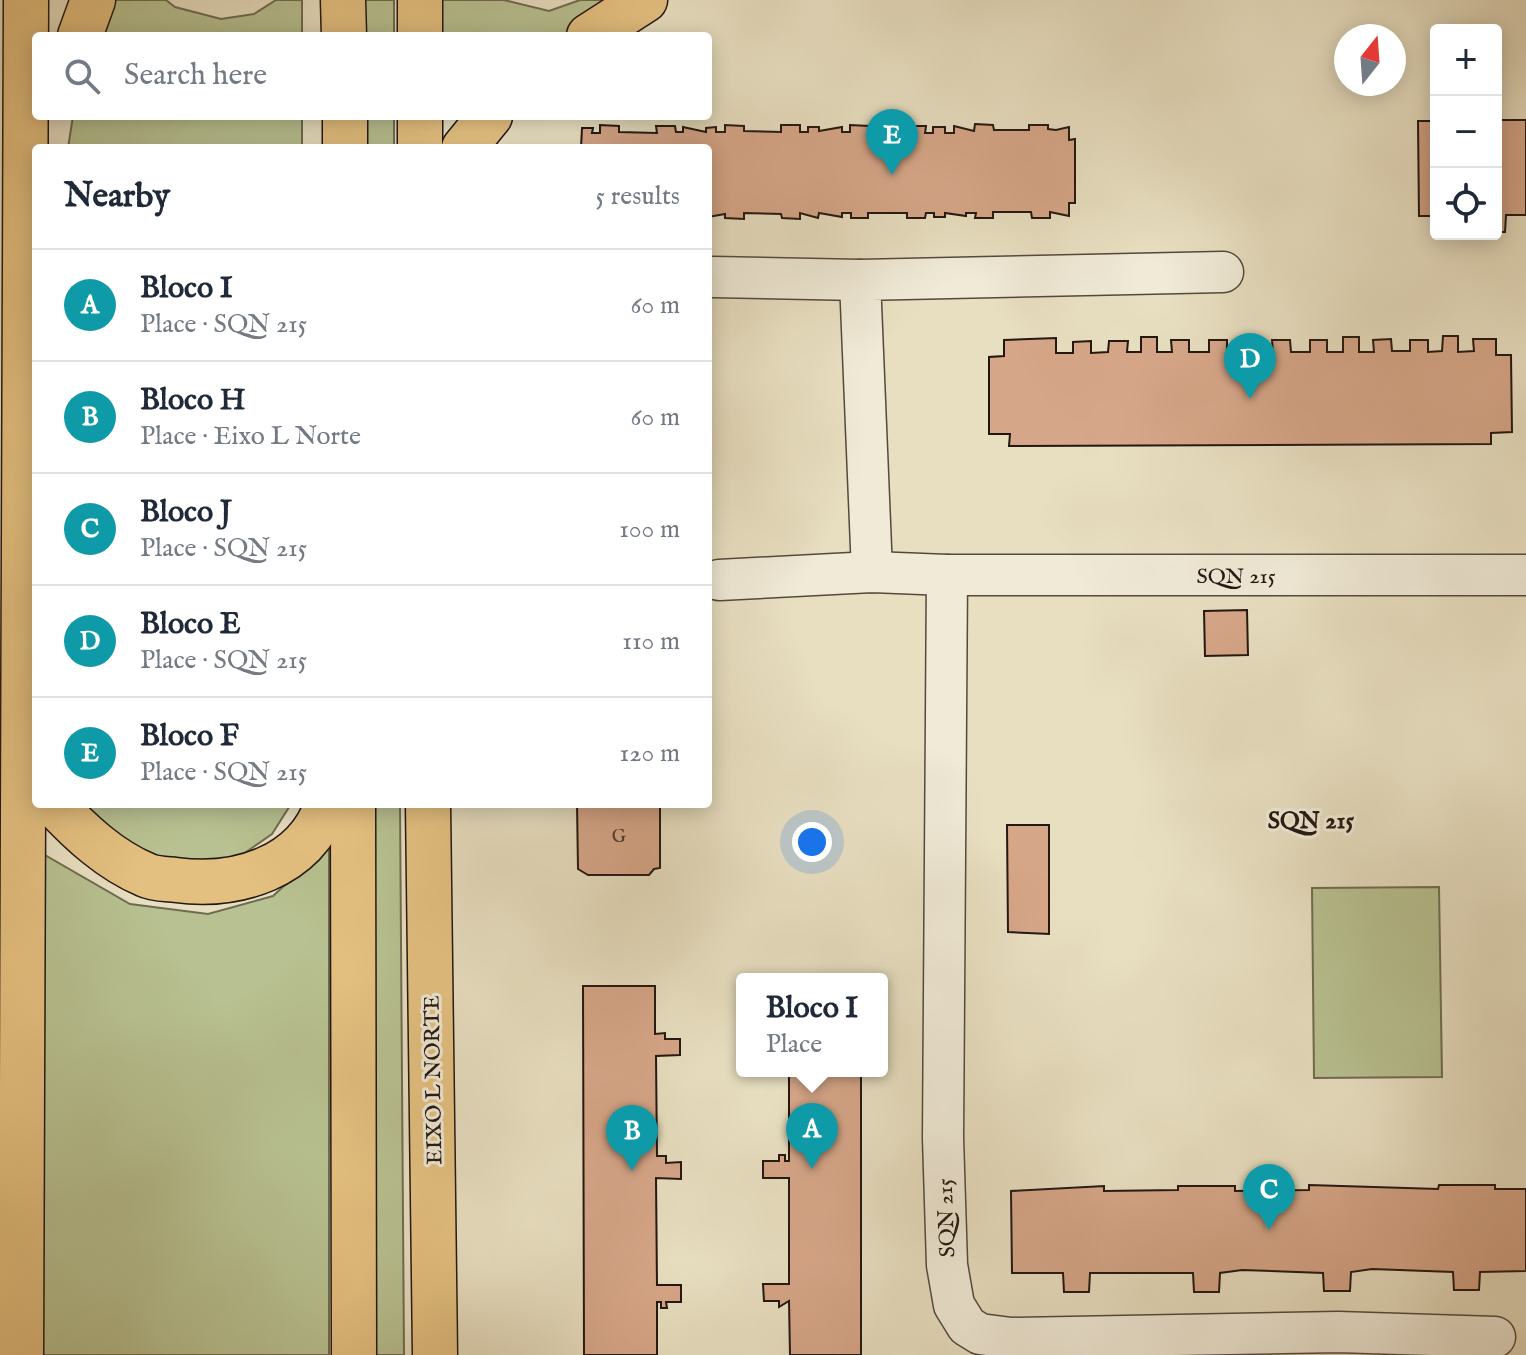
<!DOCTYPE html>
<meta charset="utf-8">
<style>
:root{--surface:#fff;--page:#f2f2f3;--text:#1f2937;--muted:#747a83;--line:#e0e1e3;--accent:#8f2418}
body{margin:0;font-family:"IM FELL English",serif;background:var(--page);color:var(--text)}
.controls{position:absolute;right:24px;top:24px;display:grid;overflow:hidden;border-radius:8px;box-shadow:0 4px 20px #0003}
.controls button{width:72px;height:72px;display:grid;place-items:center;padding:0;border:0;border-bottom:2px solid var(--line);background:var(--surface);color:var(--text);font:40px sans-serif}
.compass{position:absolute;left:1334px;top:24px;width:72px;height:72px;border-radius:50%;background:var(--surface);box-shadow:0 4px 20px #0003;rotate:17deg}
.you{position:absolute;left:812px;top:842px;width:28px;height:28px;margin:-20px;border:6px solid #fff;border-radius:50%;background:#1a73e8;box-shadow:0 0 0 12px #1a73e833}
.badge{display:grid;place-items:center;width:52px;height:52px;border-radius:50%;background:var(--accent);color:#fff;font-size:26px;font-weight:700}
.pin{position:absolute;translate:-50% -66px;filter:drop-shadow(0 2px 4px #0008)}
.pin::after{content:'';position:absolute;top:42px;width:28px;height:24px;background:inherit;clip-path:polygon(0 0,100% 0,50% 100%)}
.popup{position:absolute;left:736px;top:973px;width:152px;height:104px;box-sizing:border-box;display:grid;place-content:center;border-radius:8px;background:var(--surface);filter:drop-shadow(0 2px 6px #0005);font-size:26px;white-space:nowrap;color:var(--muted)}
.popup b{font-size:30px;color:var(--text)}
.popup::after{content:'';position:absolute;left:50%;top:100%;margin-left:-16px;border:16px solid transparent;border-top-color:var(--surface)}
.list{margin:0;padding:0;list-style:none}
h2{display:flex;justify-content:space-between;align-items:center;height:104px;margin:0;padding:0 32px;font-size:34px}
h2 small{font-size:26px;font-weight:400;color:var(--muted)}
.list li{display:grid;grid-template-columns:52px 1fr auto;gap:24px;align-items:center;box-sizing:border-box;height:112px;padding:0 32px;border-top:2px solid var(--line)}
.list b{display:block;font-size:30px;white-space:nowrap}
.list p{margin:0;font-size:26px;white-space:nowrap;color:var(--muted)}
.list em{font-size:26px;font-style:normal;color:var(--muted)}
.icon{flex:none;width:44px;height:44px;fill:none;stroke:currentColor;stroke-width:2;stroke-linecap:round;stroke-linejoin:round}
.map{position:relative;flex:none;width:1526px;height:1355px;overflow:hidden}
.search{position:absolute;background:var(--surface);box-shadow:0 4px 20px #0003;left:32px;top:32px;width:680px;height:88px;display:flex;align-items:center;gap:20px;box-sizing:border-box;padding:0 28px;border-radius:8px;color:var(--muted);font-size:30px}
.panel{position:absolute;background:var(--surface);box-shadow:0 4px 20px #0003;left:32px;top:144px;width:680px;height:664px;border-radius:8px}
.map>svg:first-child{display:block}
.green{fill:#b8c191;stroke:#6e6c51;stroke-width:2}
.building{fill:#d6a688;stroke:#231711;stroke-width:2}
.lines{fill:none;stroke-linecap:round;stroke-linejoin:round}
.street-casing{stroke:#54493d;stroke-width:43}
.primary-casing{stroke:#231711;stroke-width:47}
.highway-casing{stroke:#231711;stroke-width:47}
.street{stroke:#f0ead7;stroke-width:40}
.primary{stroke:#e4c080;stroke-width:44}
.highway{stroke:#e4c080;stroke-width:44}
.labels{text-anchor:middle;stroke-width:6;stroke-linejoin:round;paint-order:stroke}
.number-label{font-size:18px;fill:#503b2f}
.street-label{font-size:22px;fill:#231711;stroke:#f0ead7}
.neighbourhood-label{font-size:24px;font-weight:bold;fill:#231711;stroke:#f0ead7}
</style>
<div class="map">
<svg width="1526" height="1355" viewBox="0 0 1526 1355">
<rect width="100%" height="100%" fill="#e8dfc1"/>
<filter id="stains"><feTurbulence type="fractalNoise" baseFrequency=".0025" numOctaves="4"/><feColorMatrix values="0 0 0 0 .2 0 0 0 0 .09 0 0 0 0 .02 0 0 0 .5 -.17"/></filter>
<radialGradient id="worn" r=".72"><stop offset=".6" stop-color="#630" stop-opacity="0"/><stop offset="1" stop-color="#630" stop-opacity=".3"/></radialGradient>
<g class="green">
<polygon points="104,0 166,0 175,7 221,19 254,14 276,0 302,0 302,36 92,36"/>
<polygon points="361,0 394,0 394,36 362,36"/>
<polygon points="430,0 504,0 549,11 580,0 622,0 566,36 430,36"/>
<polygon points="73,116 302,116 302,148 68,148"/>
<rect x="362" y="116" width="32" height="32"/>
<polygon points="71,804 291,804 272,834 239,857 208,861 155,861"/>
<polygon points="369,804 400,804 404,1355 371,1355"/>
<polygon points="329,844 329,1355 43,1355 43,854 130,904 208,914 273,896"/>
<polygon points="1439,887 1442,1077 1314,1078 1312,888"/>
</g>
<g class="building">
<polygon points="1496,120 1526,120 1526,215 1506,215 1505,232 1496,232"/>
<polygon points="1418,121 1436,121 1436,216 1419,216"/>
<polygon points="975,124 993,125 994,130 1029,130 1029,125 1048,125 1048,129 1056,130 1069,127 1069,140 1075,139 1075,203 1069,203 1069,216 1050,212 1050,218 1032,218 1031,212 993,212 993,218 975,218 976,213 966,213 966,216 945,213 945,217 934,217 934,213 926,213 925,218 907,218 907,213 868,213 868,218 851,218 851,213 842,213 842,217 819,213 818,218 800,213 800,219 782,218 781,214 744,213 744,219 725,218 725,214 708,217 708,148 581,148 582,128 593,128 592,133 600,133 600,125 619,126 619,132 657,133 656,126 675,126 676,132 683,132 683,127 706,132 706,128 716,127 716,132 725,132 725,125 744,126 744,131 781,132 781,125 800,125 800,132 808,132 808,127 819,127 819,131 842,127 842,132 850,132 850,125 869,126 869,131 906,132 906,126 926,126 925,133 933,133 933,127 945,127 945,133 954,133 954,126 974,131"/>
<polygon points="1443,336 1458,336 1458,352 1474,351 1473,339 1496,339 1496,355 1511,355 1512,432 1491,433 1491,444 1009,446 1010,434 989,434 989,357 1004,356 1004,340 1056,338 1056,353 1073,353 1073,342 1091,341 1091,353 1108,352 1109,341 1128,341 1127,352 1141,352 1141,337 1157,337 1157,352 1172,352 1171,340 1189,340 1189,352 1209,352 1209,340 1227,340 1227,352 1242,352 1242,337 1258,337 1258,352 1273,352 1272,340 1290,340 1291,352 1310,352 1310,340 1327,340 1327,352 1343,352 1343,337 1359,337 1359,352 1374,352 1373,340 1391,339 1392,351 1410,351 1410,340 1428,340 1428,352 1442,351"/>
<polygon points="1247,610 1248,655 1205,656 1204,611"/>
<polygon points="577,804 660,804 660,868 654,869 649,875 588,875 578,869"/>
<polygon points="1007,825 1049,825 1049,934 1008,932"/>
<polygon points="583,986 655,986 655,1034 665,1033 665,1039 680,1039 680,1055 656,1056 657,1156 666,1156 666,1163 681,1162 681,1179 656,1178 657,1285 681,1285 681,1302 666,1302 667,1308 661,1308 661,1302 657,1302 657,1355 584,1355"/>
<polygon points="789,1071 861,1071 861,1355 790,1355 789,1301 779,1307 779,1301 764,1301 763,1284 789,1284 789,1178 763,1178 763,1161 779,1161 779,1155 785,1155 785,1161 789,1161"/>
<polygon points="1309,1185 1438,1189 1439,1185 1495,1185 1495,1189 1526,1189 1526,1271 1480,1272 1479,1290 1454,1290 1453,1272 1372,1269 1351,1272 1350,1291 1324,1291 1323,1273 1242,1270 1220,1273 1219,1292 1194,1292 1193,1273 1090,1273 1089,1292 1064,1292 1063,1273 1012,1273 1011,1191 1104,1186 1104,1191 1178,1190 1178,1186 1235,1186 1235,1191 1309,1190"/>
</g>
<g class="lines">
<g class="street-casing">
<g id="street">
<polyline points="713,277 860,280"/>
<polyline points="872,572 860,280 1223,272"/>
<polyline points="947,575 943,1138 947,1265 954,1305 967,1326 980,1334 1011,1338 1338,1332 1495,1337"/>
<polyline points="719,580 872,572 947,575 1526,575"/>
</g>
</g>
<g class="primary-casing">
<g id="primary">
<polyline points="343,0 344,36"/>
<polyline points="420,0 420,36"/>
<polyline points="589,36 645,0"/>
<polyline points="345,116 345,148"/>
<polyline points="420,116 420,148"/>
<polyline points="464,148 490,116"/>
<polyline points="353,804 354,1355"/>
<polyline points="428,804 435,1355"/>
</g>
</g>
<g class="highway-casing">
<g id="highway">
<polyline points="80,36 93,0"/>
<path d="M54,804C80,832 110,860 146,875C154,879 167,879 176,880C236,888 306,868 327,804"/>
<polyline points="21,1355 26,0"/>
</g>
</g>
<use href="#street" class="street"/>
<use href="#primary" class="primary"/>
<use href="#highway" class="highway"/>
</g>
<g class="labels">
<g class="number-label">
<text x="619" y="842">G</text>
</g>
<g class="street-label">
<text x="1236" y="583">SQN 215</text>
<text transform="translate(432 1080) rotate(-91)" y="8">EIXO L NORTE</text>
<text transform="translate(945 1218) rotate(-92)" y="8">SQN 215</text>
</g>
<g class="neighbourhood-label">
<text x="1311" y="828">SQN 215</text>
</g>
</g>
<rect width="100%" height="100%" filter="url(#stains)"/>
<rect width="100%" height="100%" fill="url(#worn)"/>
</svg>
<div class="controls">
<button>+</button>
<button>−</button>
<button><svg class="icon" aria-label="locate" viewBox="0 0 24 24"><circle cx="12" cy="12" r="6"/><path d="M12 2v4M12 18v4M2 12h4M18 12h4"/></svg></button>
</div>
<svg class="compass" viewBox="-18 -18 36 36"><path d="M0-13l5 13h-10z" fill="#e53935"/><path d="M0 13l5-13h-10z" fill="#747a83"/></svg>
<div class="you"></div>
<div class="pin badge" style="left:812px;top:1169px;background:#0f9aa8">A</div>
<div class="popup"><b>Bloco I</b>Place</div>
<div class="pin badge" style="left:632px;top:1171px;background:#0f9aa8">B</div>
<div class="pin badge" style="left:1269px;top:1230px;background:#0f9aa8">C</div>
<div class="pin badge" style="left:1250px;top:399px;background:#0f9aa8">D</div>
<div class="pin badge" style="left:892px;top:175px;background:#0f9aa8">E</div>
<div class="search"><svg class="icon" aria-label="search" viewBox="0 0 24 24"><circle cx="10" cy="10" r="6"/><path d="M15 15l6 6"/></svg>Search here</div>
<section class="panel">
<h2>Nearby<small>5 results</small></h2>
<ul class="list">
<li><span class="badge" style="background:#0f9aa8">A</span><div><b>Bloco I</b><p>Place · SQN 215</p></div><em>60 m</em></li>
<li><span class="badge" style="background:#0f9aa8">B</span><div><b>Bloco H</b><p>Place · Eixo L Norte</p></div><em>60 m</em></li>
<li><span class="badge" style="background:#0f9aa8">C</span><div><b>Bloco J</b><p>Place · SQN 215</p></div><em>100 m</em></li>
<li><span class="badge" style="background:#0f9aa8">D</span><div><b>Bloco E</b><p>Place · SQN 215</p></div><em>110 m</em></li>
<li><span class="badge" style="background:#0f9aa8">E</span><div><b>Bloco F</b><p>Place · SQN 215</p></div><em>120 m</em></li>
</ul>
</section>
</div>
